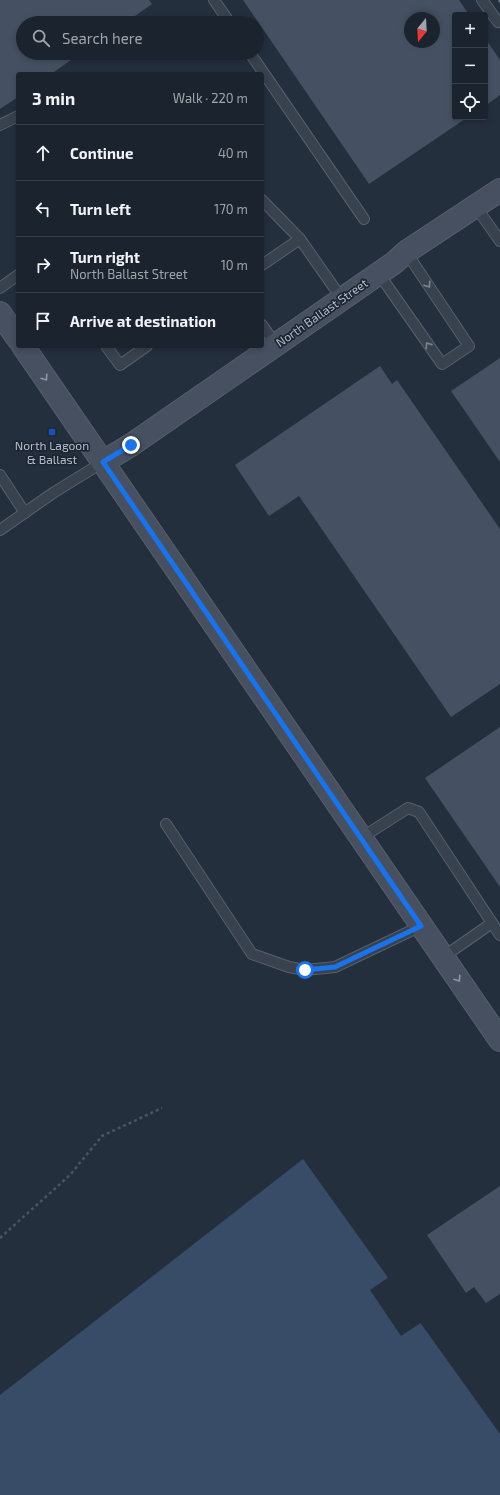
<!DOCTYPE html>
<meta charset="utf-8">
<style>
:root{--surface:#1b232e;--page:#282f3a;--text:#f1f3f6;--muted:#a0a4aa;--line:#39404a}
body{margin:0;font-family:"Exo 2",sans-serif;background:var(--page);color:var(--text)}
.controls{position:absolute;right:12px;top:12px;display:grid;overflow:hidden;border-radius:4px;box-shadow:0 2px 6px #0003}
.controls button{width:36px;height:36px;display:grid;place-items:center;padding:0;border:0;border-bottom:1px solid var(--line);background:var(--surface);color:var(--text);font:20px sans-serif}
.compass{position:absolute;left:404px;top:12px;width:36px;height:36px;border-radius:50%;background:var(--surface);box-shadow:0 2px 6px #0003;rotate:198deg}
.stop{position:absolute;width:12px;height:12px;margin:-9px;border:3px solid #1a73e8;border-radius:50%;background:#fff}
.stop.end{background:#1a73e8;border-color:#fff;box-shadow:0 1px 4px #0008}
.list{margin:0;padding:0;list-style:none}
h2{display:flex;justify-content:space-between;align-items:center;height:52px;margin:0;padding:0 16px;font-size:17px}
h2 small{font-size:13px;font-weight:400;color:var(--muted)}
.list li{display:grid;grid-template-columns:26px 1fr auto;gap:12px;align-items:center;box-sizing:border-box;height:56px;padding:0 16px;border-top:1px solid var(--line)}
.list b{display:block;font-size:15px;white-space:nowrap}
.list p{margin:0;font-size:13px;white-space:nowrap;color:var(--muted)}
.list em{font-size:13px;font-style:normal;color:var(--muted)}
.icon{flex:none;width:22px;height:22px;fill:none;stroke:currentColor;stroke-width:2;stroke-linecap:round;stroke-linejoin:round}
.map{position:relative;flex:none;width:500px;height:1495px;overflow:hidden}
.search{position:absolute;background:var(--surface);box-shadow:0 2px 6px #0003;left:16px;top:16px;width:248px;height:44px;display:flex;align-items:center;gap:10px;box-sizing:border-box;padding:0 14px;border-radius:22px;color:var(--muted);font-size:15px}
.panel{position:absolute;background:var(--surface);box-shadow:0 2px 6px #0003;left:16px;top:72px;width:248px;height:276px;border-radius:4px}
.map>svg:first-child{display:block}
.water{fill:#394c67}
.pier{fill:#242f3e}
.building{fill:#455162;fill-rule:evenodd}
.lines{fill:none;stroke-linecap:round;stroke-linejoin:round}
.lane-casing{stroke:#565f6c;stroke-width:12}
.secondary-casing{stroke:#565f6c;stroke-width:24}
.path{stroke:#44595c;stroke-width:2.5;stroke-dasharray:3 3;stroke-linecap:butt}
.lane{stroke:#38414e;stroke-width:10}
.secondary{stroke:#465061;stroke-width:22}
.rail{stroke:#5a6575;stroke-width:3;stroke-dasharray:4 4;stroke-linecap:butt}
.oneway{stroke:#7c8592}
.oneway2{stroke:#8e96a5}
.route{stroke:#1a73e8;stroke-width:5}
.transit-dot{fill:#1a4fb4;stroke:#1d2633;stroke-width:1.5}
.labels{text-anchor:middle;stroke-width:3.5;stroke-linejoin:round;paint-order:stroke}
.street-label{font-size:12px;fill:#b4bcc9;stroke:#1d2633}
.poi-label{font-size:12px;fill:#b4bcc9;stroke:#1d2633}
</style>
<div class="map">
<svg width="500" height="1495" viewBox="0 0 500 1495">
<rect width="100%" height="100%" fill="#242f3e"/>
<polygon class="water" points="303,1159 500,1434 500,1495 0,1495 0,1395"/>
<polygon class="pier" points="389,1277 422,1322 401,1336 370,1290"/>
<g class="building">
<polygon points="0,0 149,0 152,4 125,23 23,23 23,53 81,53 51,74 18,74 18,97 0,109"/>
<path d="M243,0H459L469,15H455V117H468L369,184ZM410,18H434V42H410Z"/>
<polygon points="485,38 500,60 500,95 485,106"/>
<polygon points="500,358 500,462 451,391"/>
<polygon points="380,366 392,384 397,380 500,529 500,684 451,717 299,496 269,516 235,465"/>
<polygon points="500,727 500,887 425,778"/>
<polygon points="500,1186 500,1294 486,1303 474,1287 466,1293 427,1235"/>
</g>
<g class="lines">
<g class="lane-casing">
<g id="lane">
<polyline points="214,0 230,23"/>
<polyline points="482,0 498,22 500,21"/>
<polyline points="250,53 364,219"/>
<polyline points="0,125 18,116"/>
<polyline points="262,200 300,239"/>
<polyline points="476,207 500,241"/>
<polyline points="262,265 300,239 342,299"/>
<polyline points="379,274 442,364 469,346 406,252"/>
<polyline points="0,288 18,275"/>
<polyline points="262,325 276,345"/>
<polyline points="106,346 120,365 147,346"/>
<polyline points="0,475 25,513"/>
<polyline points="0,530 53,493 103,462"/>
<polyline points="166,824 252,954 289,967 305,970 335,967 421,926"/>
<polyline points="361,838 408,808 419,812 500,935"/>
<polyline points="443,957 492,923"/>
</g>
</g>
<g class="secondary-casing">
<g id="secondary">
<polyline points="0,313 18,339"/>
<polyline points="23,346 500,1040"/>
<polyline points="103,462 131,445 394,263 406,252 500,190"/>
</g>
</g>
<polyline class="path" points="0,1238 70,1175 102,1136 162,1108"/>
<use href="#lane" class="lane"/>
<use href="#secondary" class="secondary"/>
<polyline class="rail" points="499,0 500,2"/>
</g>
<defs><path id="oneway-chevron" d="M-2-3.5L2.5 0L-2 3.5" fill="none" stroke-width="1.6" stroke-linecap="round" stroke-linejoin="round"/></defs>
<g class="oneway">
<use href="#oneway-chevron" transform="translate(428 285) rotate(56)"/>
<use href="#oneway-chevron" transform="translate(428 345) rotate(-125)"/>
</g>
<g class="oneway2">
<use href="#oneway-chevron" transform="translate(45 378) rotate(56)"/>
<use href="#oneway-chevron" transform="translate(458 979) rotate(56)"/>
</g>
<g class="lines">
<polyline class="route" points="131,445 103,462 421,926 335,967 305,970"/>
</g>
<rect class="transit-dot" x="48" y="428" width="8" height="8" rx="2"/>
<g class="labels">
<g class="street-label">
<text transform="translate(322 313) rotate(-35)" y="4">North Ballast Street</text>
</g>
<g class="poi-label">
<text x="52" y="450">North Lagoon<tspan x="52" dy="14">&amp; Ballast</tspan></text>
</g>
</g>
</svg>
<div class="controls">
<button>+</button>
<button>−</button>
<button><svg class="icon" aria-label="locate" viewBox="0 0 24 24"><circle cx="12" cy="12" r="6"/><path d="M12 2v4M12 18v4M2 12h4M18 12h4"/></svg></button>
</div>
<svg class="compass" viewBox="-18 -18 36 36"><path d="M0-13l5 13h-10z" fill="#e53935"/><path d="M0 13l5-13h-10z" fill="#a0a4aa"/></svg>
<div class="stop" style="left:305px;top:970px"></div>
<div class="stop end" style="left:131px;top:445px"></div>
<div class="search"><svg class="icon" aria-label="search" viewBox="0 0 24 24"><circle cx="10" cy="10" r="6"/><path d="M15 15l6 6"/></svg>Search here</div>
<section class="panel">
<h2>3 min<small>Walk · 220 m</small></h2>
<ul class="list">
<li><svg class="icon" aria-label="ahead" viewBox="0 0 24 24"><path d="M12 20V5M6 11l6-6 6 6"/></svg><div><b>Continue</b></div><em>40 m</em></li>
<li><svg class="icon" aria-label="left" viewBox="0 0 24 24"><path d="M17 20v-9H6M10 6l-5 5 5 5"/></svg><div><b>Turn left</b></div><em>170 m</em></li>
<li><svg class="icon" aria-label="right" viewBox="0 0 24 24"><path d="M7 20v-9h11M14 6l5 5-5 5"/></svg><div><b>Turn right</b><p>North Ballast Street</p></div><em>10 m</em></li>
<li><svg class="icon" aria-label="arrive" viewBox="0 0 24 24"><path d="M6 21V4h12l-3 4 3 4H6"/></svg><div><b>Arrive at destination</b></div></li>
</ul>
</section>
</div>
